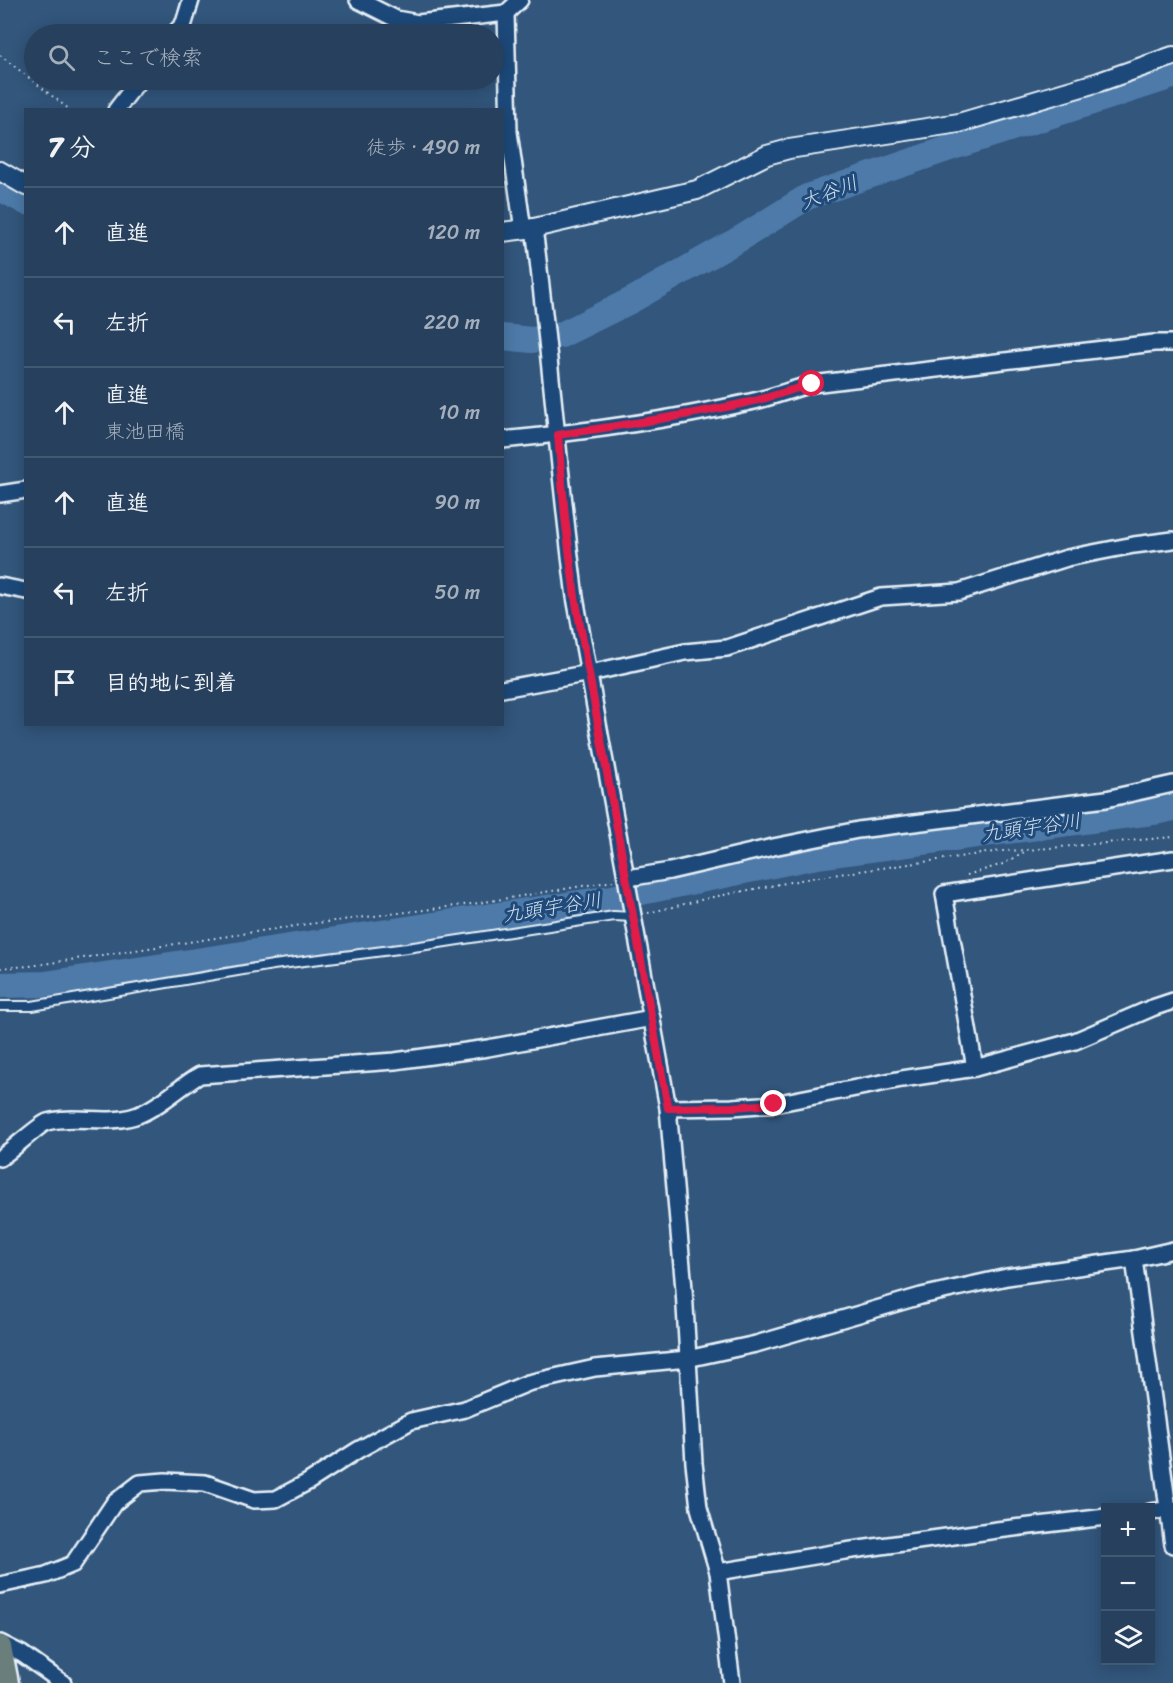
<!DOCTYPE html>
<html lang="ja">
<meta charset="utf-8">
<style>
:root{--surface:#26405d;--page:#324b66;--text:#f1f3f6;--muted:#a4afbc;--line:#425972}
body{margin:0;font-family:Sriracha,"Klee One",sans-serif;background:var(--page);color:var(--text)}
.controls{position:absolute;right:18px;bottom:18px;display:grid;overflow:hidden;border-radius:0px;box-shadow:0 3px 15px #0003}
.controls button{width:54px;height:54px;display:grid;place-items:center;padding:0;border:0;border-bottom:2px solid var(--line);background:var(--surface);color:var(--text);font:30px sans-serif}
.stop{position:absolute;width:18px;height:18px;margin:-14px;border:4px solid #e11d48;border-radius:50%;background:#fff}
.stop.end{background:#e11d48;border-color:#fff;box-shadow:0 2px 6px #0008}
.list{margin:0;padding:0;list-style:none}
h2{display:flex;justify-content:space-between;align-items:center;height:78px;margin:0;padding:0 24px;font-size:26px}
h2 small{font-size:20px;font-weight:400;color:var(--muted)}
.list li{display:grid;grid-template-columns:39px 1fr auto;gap:18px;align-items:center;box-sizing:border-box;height:90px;padding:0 24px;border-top:2px solid var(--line)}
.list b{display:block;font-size:22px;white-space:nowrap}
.list p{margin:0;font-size:20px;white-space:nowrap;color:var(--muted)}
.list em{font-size:20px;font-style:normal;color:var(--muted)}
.icon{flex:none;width:33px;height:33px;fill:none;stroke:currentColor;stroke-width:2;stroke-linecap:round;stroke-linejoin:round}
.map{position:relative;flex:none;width:1173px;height:1683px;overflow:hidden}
.search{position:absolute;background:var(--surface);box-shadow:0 3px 15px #0003;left:24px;top:24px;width:480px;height:66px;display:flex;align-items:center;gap:15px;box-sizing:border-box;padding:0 21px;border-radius:33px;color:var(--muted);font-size:22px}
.panel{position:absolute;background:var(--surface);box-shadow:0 3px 15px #0003;left:24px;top:108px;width:480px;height:618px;border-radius:0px}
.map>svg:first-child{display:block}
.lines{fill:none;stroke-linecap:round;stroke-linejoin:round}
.river{stroke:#4e7aa9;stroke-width:26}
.service-casing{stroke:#e8f1f8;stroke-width:12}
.minor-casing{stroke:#e8f1f8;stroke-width:20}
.tertiary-casing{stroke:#e8f1f8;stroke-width:22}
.primary-casing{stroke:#e8f1f8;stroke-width:27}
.path{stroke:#e8f1f8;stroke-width:2;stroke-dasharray:1.5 4.5;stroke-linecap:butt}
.service{stroke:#1f4a7a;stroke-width:8}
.minor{stroke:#1f4a7a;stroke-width:15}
.tertiary{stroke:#1f4a7a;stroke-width:18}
.primary{stroke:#6b7f7c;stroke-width:22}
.route{stroke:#e11d48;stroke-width:8}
.labels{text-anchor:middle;stroke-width:6;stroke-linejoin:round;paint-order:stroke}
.water-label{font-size:20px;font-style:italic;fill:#d1dfec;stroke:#1f4a7a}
</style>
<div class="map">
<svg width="1173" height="1683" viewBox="0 0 1173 1683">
<rect width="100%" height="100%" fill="#32567c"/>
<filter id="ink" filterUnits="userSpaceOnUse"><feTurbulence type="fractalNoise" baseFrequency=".0167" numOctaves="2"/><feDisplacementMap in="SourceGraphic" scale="12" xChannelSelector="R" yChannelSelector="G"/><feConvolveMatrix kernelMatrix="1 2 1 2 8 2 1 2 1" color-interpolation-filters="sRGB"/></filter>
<g filter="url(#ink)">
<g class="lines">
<g class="river">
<polyline points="0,188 26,202"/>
<polyline points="502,337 532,340 561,335 632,300 743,237 807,197 953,147 1173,76"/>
<polyline points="0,985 45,984 612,898 817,856 1160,811 1173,808"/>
</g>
<g class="service-casing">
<polyline id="service" points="0,1006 32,1006 273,965 407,948 614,916 633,917"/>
</g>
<g class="minor-casing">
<g id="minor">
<polyline points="358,0 396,19 418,23 506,13 520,0"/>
<polyline points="506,13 509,132 523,230"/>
<polyline points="174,34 184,23 191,0"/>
<polyline points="116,110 139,80"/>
<path d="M534,228C550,351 559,474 575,597L668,1108L684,1289L694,1463L699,1508L718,1572L732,1683"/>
<path d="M502,440C584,432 665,421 745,403C768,399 789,390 812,384L1154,343H1173"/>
<polyline points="0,494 26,490"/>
<polyline points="0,586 26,591"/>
<polyline points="502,689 590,673 685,652 727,648 881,597 959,592 1067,558 1134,545 1173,540"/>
<polyline points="628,878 670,871 773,847 858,830 1106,799 1173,784"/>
<polyline points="975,1068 944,894 1173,859"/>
<polyline points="668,1108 732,1107 774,1104 902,1079 975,1068 1075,1041 1152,1008 1173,1001"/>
<path d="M0,1158C11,1151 40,1124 47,1122C74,1114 110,1126 138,1115C161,1106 179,1087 200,1075L395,1061L488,1048L652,1018"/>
<polyline points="1134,1259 1173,1545"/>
<polyline points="1150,1512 1173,1509"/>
<polyline points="718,1572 845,1551 997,1530 1106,1517"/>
<polyline points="0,1585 46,1575 73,1564 114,1503 140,1483 165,1481 205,1483 254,1500 276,1499 308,1482 358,1450 411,1421 465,1409 528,1383 595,1368 687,1359 756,1344 921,1296 1007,1277 1134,1259 1173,1250"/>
<polyline points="0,1643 22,1654 63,1683"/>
</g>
</g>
<g class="tertiary-casing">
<g id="tertiary">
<polyline points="0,171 26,186"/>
<polyline points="502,232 534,228 697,190 767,155 789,149 959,123 1099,82 1173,56"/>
</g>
</g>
<g class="primary-casing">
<polyline id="primary" points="0,1647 7,1683"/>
</g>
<g class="path">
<polyline points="0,55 70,110"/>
<polyline points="967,875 1003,864 1026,851"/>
<polyline points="648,913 713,897 811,878 1001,851 1027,850 1173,837"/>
<polyline points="0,968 30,966 301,925 472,904 613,881"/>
</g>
<use href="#service" class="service"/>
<use href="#minor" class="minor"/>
<use href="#tertiary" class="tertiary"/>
<use href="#primary" class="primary"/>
</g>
</g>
<g class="lines" filter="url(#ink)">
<path class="route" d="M774,1104L732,1107L668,1108L575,597L565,517L558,435C620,425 683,417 745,403C767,399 789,390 812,384"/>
</g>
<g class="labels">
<g class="water-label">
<text transform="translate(829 192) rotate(-21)" y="7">大谷川</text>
<text transform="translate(1031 827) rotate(-8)" y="7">九頭宇谷川</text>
<text transform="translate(552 907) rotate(-9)" y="7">九頭宇谷川</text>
</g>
</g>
</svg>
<div class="controls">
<button>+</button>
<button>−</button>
<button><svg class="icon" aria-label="layers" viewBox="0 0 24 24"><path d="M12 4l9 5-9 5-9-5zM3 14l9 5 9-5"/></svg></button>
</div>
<div class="stop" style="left:812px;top:384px"></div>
<div class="stop end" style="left:774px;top:1104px"></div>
<div class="search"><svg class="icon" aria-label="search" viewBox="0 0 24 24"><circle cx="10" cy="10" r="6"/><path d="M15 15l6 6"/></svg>ここで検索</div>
<section class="panel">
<h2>7 分<small>徒歩 · 490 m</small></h2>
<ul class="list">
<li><svg class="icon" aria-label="ahead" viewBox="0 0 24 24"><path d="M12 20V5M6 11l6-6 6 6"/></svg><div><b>直進</b></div><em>120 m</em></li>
<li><svg class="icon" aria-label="left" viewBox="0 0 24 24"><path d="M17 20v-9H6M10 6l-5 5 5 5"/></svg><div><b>左折</b></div><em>220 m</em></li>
<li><svg class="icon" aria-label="ahead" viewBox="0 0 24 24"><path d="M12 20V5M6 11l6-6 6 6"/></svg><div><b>直進</b><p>東池田橋</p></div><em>10 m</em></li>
<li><svg class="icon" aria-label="ahead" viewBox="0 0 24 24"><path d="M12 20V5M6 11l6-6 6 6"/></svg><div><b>直進</b></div><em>90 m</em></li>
<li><svg class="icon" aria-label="left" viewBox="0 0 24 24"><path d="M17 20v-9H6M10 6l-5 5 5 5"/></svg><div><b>左折</b></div><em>50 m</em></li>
<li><svg class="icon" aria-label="arrive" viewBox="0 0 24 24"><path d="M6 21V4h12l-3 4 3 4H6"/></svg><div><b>目的地に到着</b></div></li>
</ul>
</section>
</div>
